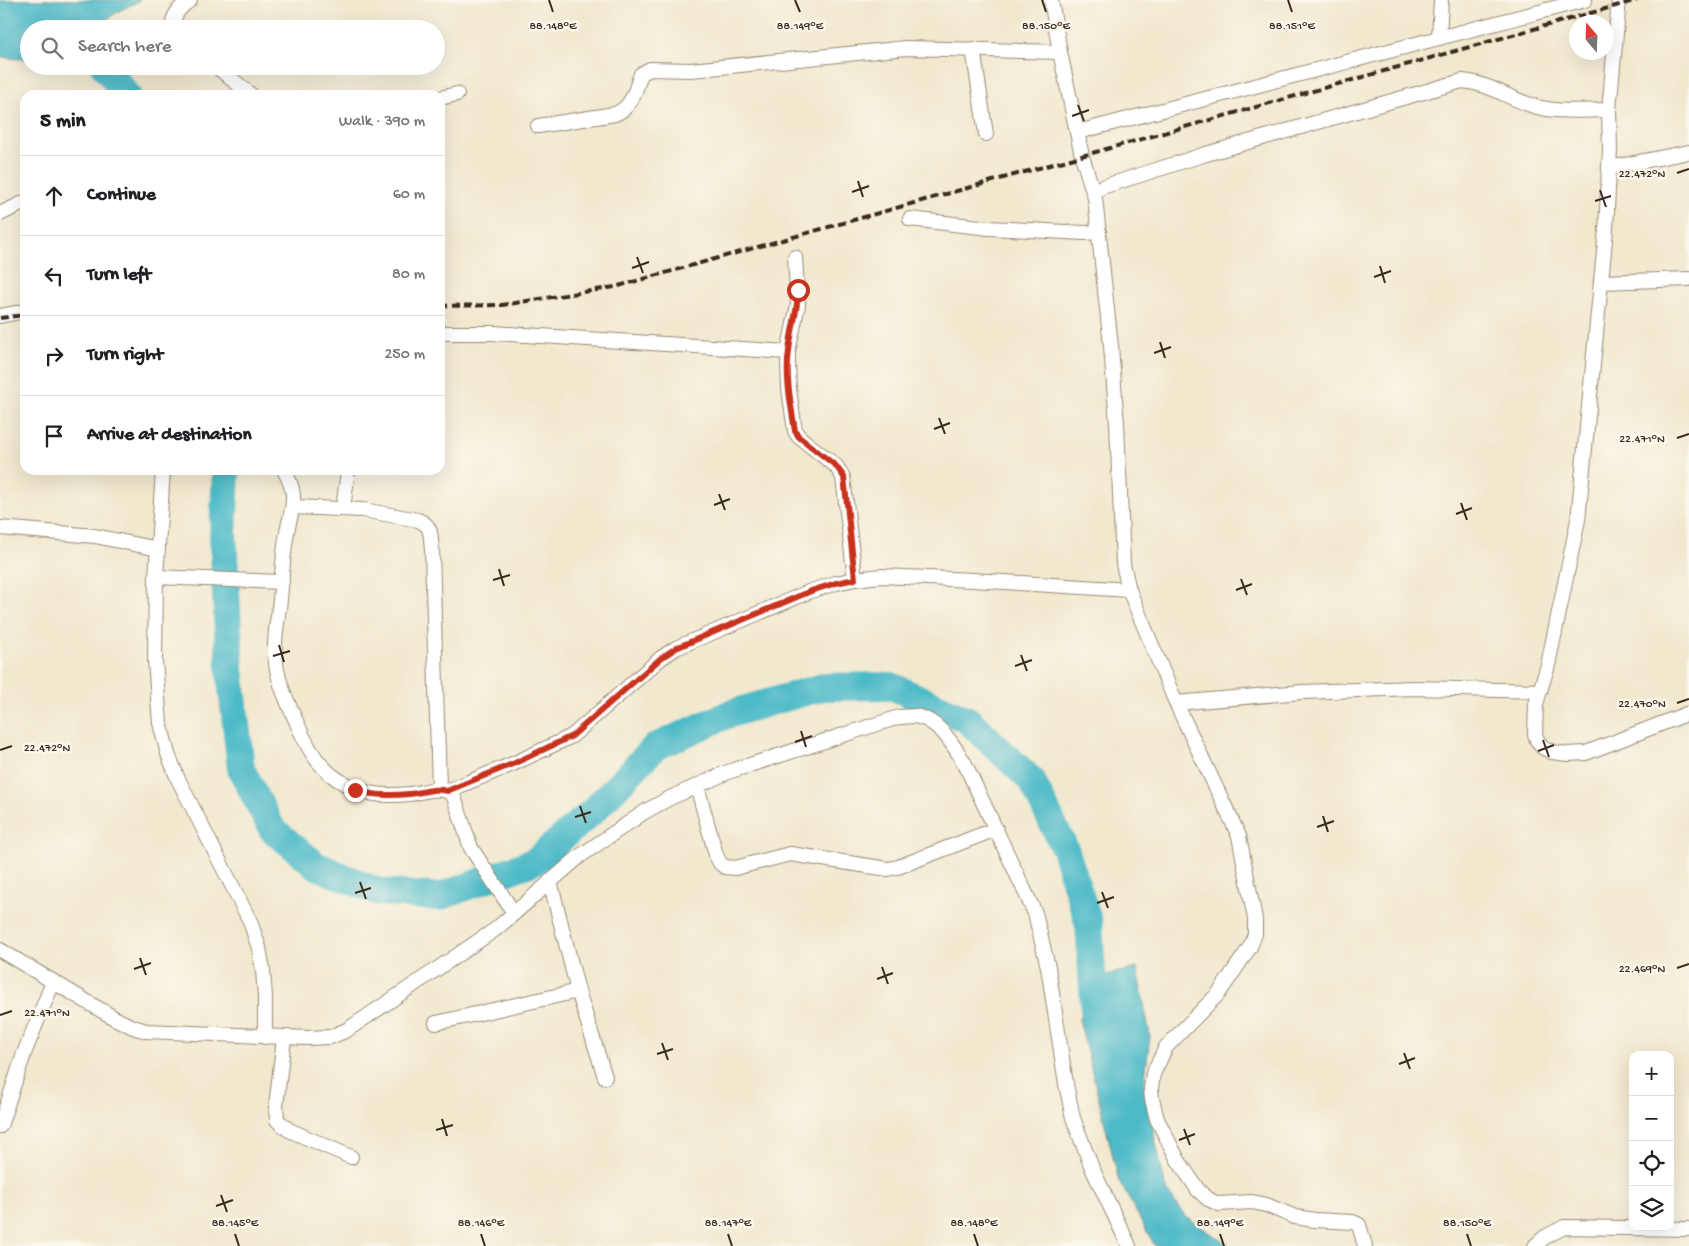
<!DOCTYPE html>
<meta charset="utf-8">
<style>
:root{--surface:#fff;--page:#f6f6f6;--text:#202124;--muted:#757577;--line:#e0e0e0}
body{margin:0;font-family:"Gochi Hand",sans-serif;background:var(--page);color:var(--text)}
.controls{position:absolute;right:15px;bottom:15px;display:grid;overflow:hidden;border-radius:10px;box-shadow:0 5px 20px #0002}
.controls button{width:45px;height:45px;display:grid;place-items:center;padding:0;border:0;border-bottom:1px solid var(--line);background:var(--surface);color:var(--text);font:25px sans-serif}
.compass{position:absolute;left:1569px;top:15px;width:45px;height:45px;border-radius:50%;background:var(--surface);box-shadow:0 5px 20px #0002;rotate:341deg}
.stop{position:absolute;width:15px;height:15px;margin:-11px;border:4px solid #c8321e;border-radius:50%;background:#fff}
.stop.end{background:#c8321e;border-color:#fff;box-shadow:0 1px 5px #0008}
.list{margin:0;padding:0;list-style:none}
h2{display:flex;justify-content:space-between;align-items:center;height:65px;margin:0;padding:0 20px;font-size:21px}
h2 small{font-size:16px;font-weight:400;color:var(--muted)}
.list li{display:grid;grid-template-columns:32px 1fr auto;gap:15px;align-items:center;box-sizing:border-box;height:80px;padding:0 20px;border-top:1px solid var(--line)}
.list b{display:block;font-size:19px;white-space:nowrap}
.list em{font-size:16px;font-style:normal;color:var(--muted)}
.icon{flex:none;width:28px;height:28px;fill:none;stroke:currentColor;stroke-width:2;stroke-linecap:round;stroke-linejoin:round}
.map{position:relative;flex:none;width:1689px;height:1246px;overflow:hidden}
.search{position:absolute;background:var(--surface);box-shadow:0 5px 20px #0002;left:20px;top:20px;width:425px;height:55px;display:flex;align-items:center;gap:12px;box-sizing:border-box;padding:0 18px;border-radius:28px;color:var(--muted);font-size:19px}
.panel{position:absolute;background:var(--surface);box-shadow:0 5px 20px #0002;left:20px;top:90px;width:425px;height:385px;border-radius:15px}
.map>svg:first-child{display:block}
.water{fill:#4dbac8;stroke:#447273}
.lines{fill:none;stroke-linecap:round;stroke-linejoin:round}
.river{stroke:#4dbac8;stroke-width:28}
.street-casing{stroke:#968976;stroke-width:16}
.street{stroke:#fff;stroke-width:14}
.rail{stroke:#3b2a1e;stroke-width:4;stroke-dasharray:8 4;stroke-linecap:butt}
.route{stroke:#c8321e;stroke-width:6}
.ticks{fill:none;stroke:#3b2a1e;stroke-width:2}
.ticks-label{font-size:12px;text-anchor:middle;fill:#3b2a1e;stroke:#fbf7ec;stroke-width:5;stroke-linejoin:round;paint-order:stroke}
</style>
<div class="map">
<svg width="1689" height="1246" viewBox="0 0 1689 1246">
<rect width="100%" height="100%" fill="#fbf7ec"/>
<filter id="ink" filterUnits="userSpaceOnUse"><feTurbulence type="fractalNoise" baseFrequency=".02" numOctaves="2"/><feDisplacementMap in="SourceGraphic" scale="10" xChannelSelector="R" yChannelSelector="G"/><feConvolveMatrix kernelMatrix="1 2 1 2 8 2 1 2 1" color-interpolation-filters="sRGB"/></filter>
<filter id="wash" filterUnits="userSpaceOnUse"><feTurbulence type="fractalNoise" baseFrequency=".0096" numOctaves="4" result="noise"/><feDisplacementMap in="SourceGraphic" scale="20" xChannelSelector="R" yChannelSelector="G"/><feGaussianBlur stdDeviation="1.12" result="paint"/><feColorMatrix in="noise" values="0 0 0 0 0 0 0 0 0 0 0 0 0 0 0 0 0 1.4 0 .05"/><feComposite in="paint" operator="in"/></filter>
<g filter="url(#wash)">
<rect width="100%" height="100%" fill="#f1e8ce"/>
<g class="water">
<polygon points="0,0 141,0 117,12 95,29 29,29 29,60 0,57"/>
<polygon points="1137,968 1150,1035 1144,1087 1166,1189 1185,1216 1230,1246 1155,1246 1119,1181 1079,1019 1091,986 1105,975"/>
</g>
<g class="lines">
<g class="river">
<polyline points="104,66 127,95"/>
<polyline points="226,470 223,535 230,670 241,769 272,829 317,866 379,892 439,897 535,861 593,811 655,747 729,714 823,687 891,686 968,720 1032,781 1065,849 1089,924 1095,1021"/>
</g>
</g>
</g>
<g filter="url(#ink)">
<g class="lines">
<g class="street-casing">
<g id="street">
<polyline points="1051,0 1060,52 1082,156 1095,198 1111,346 1117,424 1123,564 1129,590 1176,703 1239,836 1255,919 1255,934 1250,947 1219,993 1166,1047 1153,1074 1151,1088 1152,1099 1157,1119 1178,1160 1198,1190 1208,1199 1219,1204 1252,1202 1266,1205 1295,1217 1315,1220 1353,1222 1359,1225 1365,1246"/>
<polyline points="1619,0 1609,110 1610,149 1606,230 1578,520 1548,665 1536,704 1535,734 1537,740 1542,747 1552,752 1568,754 1586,753 1689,713"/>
<path d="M173,29C171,16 180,7 190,0"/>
<polyline points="1439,38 1441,0"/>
<polyline points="973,49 986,134"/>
<polyline points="216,66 251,95"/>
<polyline points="440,98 457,94"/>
<path d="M538,126L615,114C633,107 635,90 641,74L650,69L691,70L906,48L1060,52"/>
<polyline points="1078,132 1585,0"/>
<polyline points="1609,168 1689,152"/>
<path d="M1093,190L1206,154L1462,81C1487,83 1505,96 1528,104C1553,114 1583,110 1609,110"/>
<polyline points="0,214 25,202"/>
<polyline points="910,219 989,228 1084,233 1099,232"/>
<polyline points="795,257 798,305 788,352 788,363 789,389 795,431 799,437 836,466 843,477 855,579"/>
<polyline points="1601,282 1689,279"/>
<polyline points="0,316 25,311"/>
<polyline points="440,333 493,333 788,352"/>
<polyline points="163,470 156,577 155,661 160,723 168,754 178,779 250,921 259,948 263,970 265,997 265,1037"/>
<path d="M284,470C288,477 292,486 293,495C294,508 289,520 287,532C283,554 282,577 280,600C278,617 274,636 275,653C276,678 286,699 296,721C306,744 316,765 337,779C361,795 382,797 410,794C426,792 438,785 453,794L471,848L514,913"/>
<path d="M293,507L363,510L418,520C433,526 430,535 432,550L439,788"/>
<polyline points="343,509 348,470"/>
<polyline points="0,528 95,536 158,549"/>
<polyline points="156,577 282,582"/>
<polyline points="1176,703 1302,692 1414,688 1540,691"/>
<polyline points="697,786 716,855 720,863 725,867 735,868 790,854 888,869 898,867 996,829"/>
<polyline points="447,791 515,763 572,736 661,658 676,648 811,591 836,583 855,579 881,576 973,580 1129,590"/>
<polyline points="550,881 578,991 605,1077"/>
<path d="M0,950L116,1019L133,1027L146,1031L308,1038L330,1037L347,1030L496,929L580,856L646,811L670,798L728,772L899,717C904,717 910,716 915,716C940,720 953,745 965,764L1035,913L1048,967L1066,1084L1073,1118L1092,1168L1129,1246"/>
<polyline points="436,1023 578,991"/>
<polyline points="284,1038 276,1106 277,1120 289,1130 351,1157"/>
<polyline points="0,1126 25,1051 53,982"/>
<polyline points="1535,1246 1545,1237 1564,1227 1689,1229"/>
</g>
</g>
<use href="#street" class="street"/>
<g class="rail">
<polyline points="440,306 502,305 615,287 1637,0"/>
<polyline points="0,318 25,315"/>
</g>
</g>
</g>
<g class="lines" filter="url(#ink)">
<path class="route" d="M355,790C373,796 391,796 409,794C423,793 434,787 447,791L515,763L572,736L661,658L676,648L811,591L836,583L855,579L844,477L836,466L799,437L795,431C791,405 785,377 789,351C791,330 798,311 798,290"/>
</g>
<path class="ticks" d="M549,0L553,12M795,0L800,12M1042,0L1046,12M1288,0L1292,12M1078,105L1084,121M1072,116L1089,110M1677,173L1689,169M858,181L863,197M1600,190L1606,207M852,192L869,186M1595,201L1611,196M637,257L643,273M1380,266L1385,283M632,268L649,262M1374,277L1391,271M1160,342L1165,358M1154,353L1171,347M939,418L945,434M934,429L950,423M1677,438L1689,434M719,494L725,510M1461,503L1467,520M714,505L730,499M1456,514L1472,508M499,569L504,586M1241,579L1247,595M493,580L510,575M1236,590L1252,584M279,645L284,662M1021,655L1027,671M273,656L290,651M1015,666L1032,660M1677,703L1689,699M801,731L806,747M1543,740L1549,757M795,742L812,736M0,750L12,746M1538,751L1554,745M580,806L586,823M1323,816L1328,832M575,817L591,812M1317,827L1334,821M360,882L366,899M1102,892L1108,908M355,893L371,888M1097,903L1114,897M140,958L146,975M882,967L888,984M1677,968L1689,964M134,969L151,963M877,979L893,973M0,1015L12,1011M662,1043L668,1060M1404,1053L1410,1069M657,1054L673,1049M1399,1064L1415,1058M442,1119L447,1136M1184,1129L1190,1145M436,1130L453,1125M1179,1140L1195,1134M221,1195L227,1212M216,1206L233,1200M235,1234L239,1246M481,1234L485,1246M728,1234L732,1246M974,1234L978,1246M1220,1234L1224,1246M1467,1234L1471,1246"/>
<g class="ticks-label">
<text x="1292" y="29">88.151°E</text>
<text x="553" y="29">88.148°E</text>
<text x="800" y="29">88.149°E</text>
<text x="1046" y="29">88.150°E</text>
<text x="1642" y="177">22.472°N</text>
<text x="1642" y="442">22.471°N</text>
<text x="1642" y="707">22.470°N</text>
<text x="47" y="751">22.472°N</text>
<text x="1642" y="972">22.469°N</text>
<text x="47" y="1016">22.471°N</text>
<text x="235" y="1226">88.145°E</text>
<text x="481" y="1226">88.146°E</text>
<text x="728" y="1226">88.147°E</text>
<text x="974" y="1226">88.148°E</text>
<text x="1220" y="1226">88.149°E</text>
<text x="1467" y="1226">88.150°E</text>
</g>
</svg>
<div class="controls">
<button>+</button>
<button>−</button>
<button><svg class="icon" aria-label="locate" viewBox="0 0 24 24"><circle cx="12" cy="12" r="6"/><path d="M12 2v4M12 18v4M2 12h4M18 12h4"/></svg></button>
<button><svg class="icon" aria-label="layers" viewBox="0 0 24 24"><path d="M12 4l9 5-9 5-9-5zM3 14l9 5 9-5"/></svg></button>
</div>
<svg class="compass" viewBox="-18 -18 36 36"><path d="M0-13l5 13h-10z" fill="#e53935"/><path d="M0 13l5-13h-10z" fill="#757577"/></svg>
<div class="stop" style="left:798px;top:290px"></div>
<div class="stop end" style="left:355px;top:790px"></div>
<div class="search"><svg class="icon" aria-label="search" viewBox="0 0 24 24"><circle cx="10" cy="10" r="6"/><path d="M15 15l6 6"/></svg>Search here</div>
<section class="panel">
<h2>5 min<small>Walk · 390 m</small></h2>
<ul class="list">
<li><svg class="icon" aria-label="ahead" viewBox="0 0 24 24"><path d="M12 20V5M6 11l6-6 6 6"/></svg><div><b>Continue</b></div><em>60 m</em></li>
<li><svg class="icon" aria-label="left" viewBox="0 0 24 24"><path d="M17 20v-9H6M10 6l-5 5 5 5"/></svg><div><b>Turn left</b></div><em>80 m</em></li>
<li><svg class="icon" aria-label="right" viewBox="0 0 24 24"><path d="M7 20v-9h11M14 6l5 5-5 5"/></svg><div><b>Turn right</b></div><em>250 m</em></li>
<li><svg class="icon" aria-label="arrive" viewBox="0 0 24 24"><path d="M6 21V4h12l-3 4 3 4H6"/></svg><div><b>Arrive at destination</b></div></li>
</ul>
</section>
</div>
